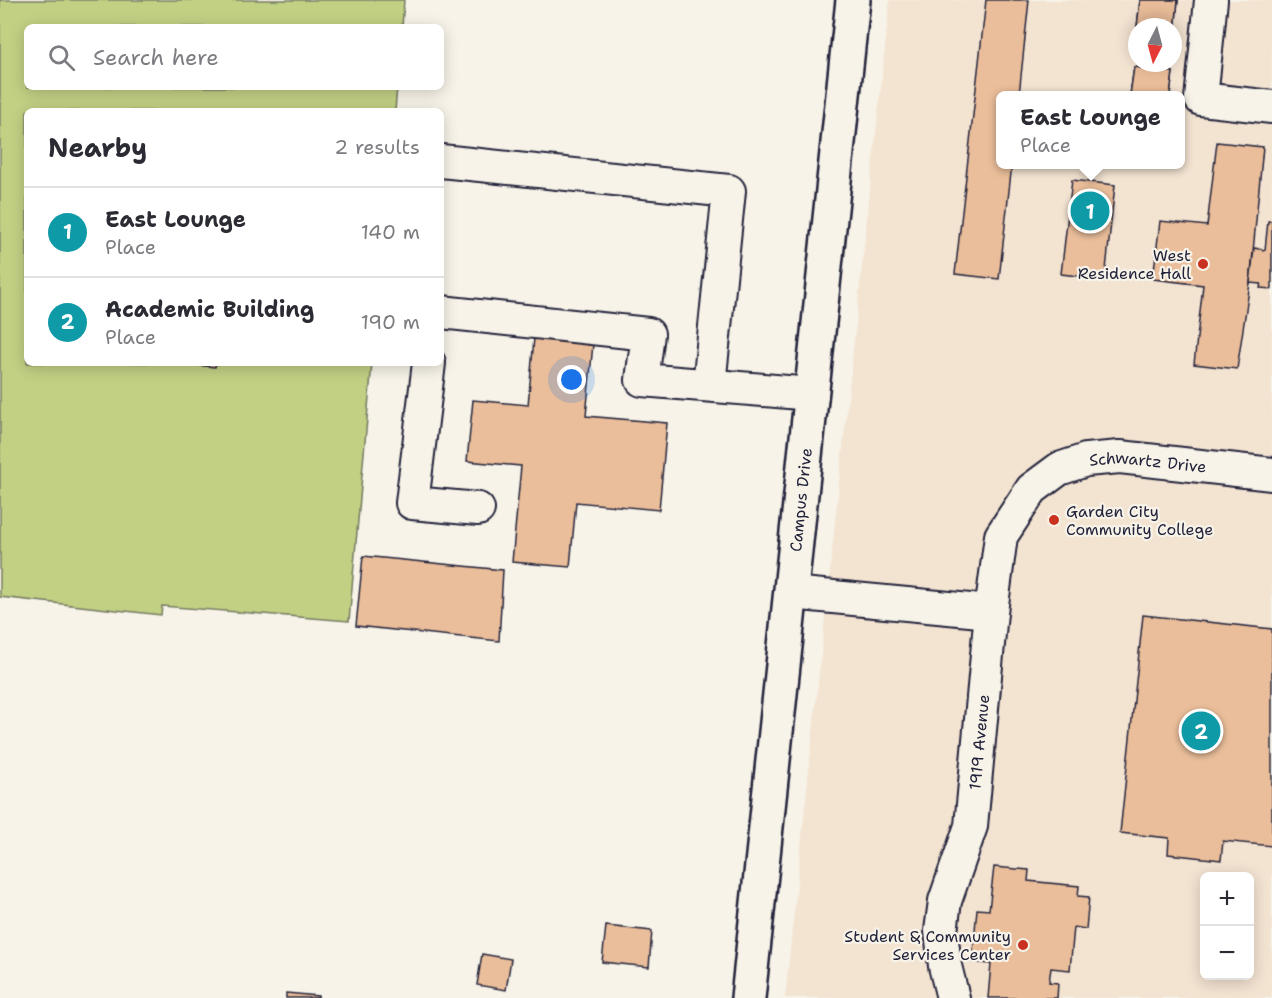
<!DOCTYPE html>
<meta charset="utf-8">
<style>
:root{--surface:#fff;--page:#f2f2f3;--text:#2b2b33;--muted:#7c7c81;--line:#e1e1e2;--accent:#111827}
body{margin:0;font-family:"Shantell Sans",sans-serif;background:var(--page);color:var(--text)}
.controls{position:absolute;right:18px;bottom:18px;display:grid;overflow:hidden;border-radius:9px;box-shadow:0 3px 15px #0003}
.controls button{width:54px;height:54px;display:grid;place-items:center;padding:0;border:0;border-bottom:2px solid var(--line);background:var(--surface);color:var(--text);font:30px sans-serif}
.compass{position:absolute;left:1128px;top:18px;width:54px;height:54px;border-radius:50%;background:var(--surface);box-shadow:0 3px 15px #0003;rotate:186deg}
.you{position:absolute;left:572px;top:380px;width:21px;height:21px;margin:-15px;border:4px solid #fff;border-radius:50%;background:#1a73e8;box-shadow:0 0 0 9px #1a73e833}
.badge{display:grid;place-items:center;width:39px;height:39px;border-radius:50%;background:var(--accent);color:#fff;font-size:20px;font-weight:700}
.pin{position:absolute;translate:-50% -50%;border:3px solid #fff;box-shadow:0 2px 6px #0006}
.popup{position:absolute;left:996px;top:91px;width:189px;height:78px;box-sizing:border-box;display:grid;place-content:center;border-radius:9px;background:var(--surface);filter:drop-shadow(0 2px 4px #0005);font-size:20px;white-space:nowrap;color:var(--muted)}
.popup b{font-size:22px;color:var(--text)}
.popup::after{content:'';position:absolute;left:50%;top:100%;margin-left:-12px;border:12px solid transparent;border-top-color:var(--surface)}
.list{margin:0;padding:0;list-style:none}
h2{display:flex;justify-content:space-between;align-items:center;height:78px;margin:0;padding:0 24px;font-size:26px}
h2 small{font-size:20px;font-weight:400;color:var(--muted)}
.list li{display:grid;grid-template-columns:39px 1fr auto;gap:18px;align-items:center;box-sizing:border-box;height:90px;padding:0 24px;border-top:2px solid var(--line)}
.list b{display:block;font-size:22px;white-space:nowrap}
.list p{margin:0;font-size:20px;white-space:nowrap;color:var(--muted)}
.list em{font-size:20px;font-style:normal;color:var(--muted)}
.icon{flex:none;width:33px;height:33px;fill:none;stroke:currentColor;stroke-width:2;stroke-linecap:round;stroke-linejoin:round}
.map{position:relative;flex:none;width:1272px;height:998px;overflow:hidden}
.search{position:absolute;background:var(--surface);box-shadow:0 3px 15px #0003;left:24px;top:24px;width:420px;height:66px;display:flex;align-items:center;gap:15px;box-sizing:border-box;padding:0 21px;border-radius:9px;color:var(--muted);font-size:22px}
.panel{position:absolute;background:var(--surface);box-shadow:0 3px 15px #0003;left:24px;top:108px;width:420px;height:258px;border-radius:9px}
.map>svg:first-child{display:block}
.built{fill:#f3e3d1;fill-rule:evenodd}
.park{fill:#c2d084;stroke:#727960;stroke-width:1.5}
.building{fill:#eabe9a;stroke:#22223b;stroke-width:1.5}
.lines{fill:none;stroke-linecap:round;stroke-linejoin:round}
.minor-casing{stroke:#22223b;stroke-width:36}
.major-casing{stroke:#22223b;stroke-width:38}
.minor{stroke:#f7f3e8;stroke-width:32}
.major{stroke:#f7f3e8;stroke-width:33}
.poi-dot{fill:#c8321e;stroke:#f7f3e8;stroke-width:2}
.labels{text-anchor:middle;stroke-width:4.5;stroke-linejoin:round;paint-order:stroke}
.poi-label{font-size:16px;fill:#22223b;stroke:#f7f3e8;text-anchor:end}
.street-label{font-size:16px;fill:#22223b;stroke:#f7f3e8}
</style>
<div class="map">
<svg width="1272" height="998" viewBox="0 0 1272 998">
<rect width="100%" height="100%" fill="#f7f3e8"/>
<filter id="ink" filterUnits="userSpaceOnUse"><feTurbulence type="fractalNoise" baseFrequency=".0167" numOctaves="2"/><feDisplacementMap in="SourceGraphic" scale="12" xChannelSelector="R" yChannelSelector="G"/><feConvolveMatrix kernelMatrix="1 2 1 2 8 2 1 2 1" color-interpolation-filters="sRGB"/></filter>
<g filter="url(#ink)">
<path class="built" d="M890,0H1272V998H785ZM1137,27H1173V63H1137ZM1000,95H1180V164H1000ZM1204,876H1250V976H1204Z"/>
<polygon class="park" points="0,0 404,0 402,27 27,27 27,87 397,87 395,111 27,111 27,363 372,363 349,621 162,606 161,615 0,597"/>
<g class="building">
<polygon points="986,0 1029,0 1019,95 1000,95 1000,164 1012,164 999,279 955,274"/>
<polygon points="1140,0 1178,0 1173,52 1173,27 1137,27"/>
<polygon points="1140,0 1178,0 1173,52 1173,27 1137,27"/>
<polygon points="1134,67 1173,72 1170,95 1130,95"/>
<polygon points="1134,67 1173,72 1170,95 1130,95"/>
<polygon points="1217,142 1263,147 1250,283 1237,369 1194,364 1203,285 1153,279 1160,221 1207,226"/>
<polygon points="1072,180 1115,185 1105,279 1061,274"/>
<polygon points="1268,221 1272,221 1272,289 1260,288 1261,284 1250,283 1254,248 1265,250"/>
<polygon points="534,338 593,344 586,416 667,423 659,510 576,502 570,567 512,562 521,466 467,461 473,400 528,405"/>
<polygon points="174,363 216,363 215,367"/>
<polygon points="363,556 503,570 499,641 356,626"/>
<polygon points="1143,615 1272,629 1272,846 1223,841 1221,860 1168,854 1169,838 1120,833"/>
<polygon points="994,867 1029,870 1028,881 1079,886 1078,896 1089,897 1086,929 1074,927 1070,970 1051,968 1049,982 1058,983 1057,998 988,998 991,964 972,962 977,909 989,910"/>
<polygon points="606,926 652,931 649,967 602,962"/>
<polygon points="482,954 511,959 506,990 477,985"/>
<polygon points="286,993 318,996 318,998 286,998"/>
</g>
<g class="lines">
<g class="minor-casing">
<g id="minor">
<polyline points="1211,0 1201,99 1272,107"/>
<polyline points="441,161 729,191 709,385"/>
<polyline points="441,312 648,334 642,380 812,394"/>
<polyline points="429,363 412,503 478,509"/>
<polyline points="791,593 991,612"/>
<path id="s1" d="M953,998L945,966L941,931L945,901L971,826L991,612L1001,536L1032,489L1059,469L1086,460L1120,457L1272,474"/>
</g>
</g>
<g class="major-casing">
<g id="major">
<path id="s2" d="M748,998L853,0"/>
</g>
</g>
<use href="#minor" class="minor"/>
<use href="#major" class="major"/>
</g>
</g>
<g class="poi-dot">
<circle cx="1203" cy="264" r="6"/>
<circle cx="1054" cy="520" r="6"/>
<circle cx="1023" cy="945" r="6"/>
</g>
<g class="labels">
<g class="poi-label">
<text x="1191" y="261">West<tspan x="1191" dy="18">Residence Hall</tspan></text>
<text x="1066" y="517" text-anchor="start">Garden City<tspan x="1066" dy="18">Community College</tspan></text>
<text x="1011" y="942">Student &amp; Community<tspan x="1011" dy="18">Services Center</tspan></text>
</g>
<g class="street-label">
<text dy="6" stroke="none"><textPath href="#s1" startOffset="650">Schwartz Drive</textPath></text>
<text dy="6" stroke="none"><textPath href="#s2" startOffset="501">Campus Drive</textPath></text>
<text dy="6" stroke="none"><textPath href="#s1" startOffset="262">1919 Avenue</textPath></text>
</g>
</g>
</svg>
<div class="controls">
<button>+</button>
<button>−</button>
</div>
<svg class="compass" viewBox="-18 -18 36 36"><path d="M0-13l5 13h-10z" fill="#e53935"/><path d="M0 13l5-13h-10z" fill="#7c7c81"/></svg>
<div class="you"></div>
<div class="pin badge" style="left:1090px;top:211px;background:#0f9aa8">1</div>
<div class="popup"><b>East Lounge</b>Place</div>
<div class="pin badge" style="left:1201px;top:731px;background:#0f9aa8">2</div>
<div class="search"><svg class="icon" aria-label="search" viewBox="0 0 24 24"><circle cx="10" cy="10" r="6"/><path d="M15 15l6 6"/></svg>Search here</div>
<section class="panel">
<h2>Nearby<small>2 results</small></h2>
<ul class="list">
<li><span class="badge" style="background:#0f9aa8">1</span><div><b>East Lounge</b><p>Place</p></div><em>140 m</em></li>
<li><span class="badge" style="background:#0f9aa8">2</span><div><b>Academic Building</b><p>Place</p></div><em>190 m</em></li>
</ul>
</section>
</div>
